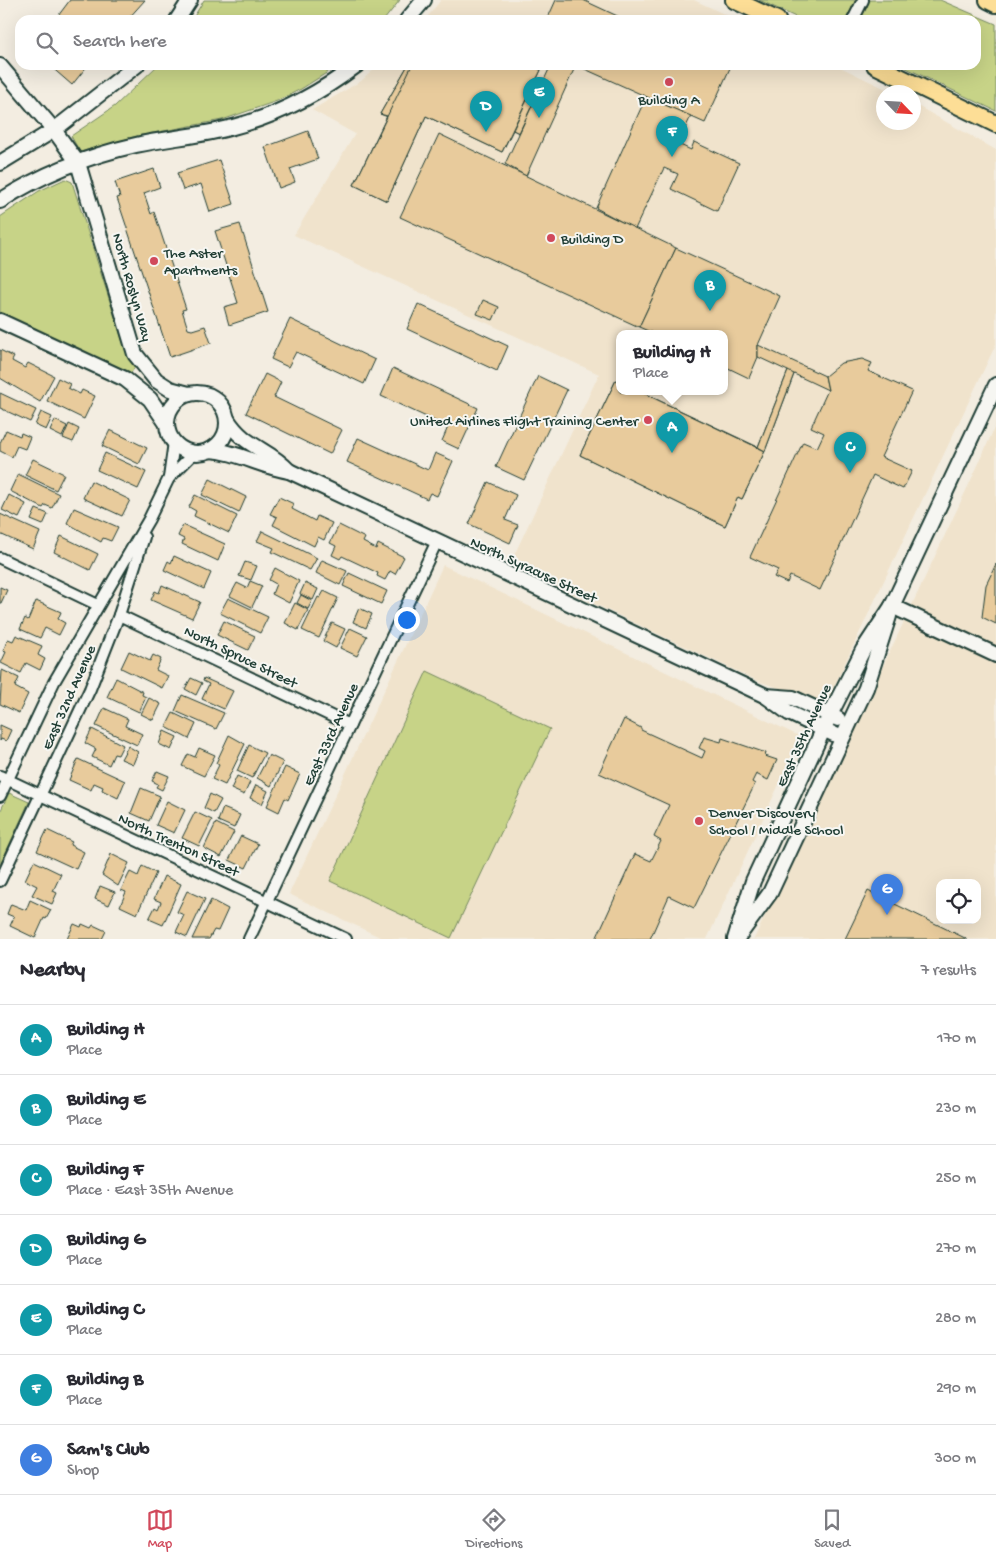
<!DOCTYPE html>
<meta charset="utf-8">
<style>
:root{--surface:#fff;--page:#f7f7f7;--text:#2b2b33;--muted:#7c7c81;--line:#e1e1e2;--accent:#d1495b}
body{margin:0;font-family:"Gochi Hand",sans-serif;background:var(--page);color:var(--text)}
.controls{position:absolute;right:15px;bottom:15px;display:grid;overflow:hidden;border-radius:10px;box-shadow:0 5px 20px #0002}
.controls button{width:45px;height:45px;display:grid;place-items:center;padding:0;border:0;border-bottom:1px solid var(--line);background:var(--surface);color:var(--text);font:25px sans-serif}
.compass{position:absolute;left:876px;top:85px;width:45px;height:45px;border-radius:50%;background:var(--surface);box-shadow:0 5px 20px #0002;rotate:115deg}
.you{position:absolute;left:406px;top:619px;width:18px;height:18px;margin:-12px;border:4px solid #fff;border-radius:50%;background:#1a73e8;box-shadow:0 0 0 8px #1a73e833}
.badge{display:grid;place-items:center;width:32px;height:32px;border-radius:50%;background:var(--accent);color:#fff;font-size:16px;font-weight:700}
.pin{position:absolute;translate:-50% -41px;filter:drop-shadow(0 1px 2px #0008)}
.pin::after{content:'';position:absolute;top:26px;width:18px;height:15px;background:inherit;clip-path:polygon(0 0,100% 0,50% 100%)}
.popup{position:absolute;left:616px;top:330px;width:112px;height:65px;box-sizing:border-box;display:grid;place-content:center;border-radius:10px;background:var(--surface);filter:drop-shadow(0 1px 4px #0005);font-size:16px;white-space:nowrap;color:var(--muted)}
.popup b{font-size:19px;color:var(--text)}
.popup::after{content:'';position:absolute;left:50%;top:100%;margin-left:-10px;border:10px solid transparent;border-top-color:var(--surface)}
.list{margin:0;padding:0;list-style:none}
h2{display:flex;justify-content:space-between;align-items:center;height:65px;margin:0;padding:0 20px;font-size:21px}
h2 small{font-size:16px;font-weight:400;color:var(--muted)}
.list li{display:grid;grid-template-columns:32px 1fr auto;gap:15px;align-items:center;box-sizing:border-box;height:70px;padding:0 20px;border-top:1px solid var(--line)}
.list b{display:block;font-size:19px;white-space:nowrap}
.list p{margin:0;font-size:16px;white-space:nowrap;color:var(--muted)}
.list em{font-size:16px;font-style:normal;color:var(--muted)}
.icon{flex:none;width:28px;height:28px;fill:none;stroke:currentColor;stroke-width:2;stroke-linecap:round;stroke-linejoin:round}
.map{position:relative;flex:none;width:996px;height:939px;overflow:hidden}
.search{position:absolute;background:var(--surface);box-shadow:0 5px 20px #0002;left:15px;right:15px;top:15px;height:55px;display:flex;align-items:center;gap:12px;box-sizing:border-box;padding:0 18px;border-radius:15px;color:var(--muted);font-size:19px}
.sheet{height:555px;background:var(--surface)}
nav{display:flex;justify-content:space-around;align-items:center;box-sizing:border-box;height:70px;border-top:1px solid var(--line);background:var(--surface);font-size:14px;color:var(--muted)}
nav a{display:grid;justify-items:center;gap:2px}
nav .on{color:var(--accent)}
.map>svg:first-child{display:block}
.built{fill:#f0e3cc;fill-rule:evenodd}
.green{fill:#c7d387;stroke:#73885e}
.building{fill:#e8cb9c;stroke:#1f3d34}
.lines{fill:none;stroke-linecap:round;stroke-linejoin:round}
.street-casing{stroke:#1f3d34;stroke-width:14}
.secondary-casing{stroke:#1f3d34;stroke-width:18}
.primary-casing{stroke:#1f3d34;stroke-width:20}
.street{stroke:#f6f6f2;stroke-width:10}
.secondary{stroke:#f6f6f2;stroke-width:14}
.primary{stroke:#fdde96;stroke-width:16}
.poi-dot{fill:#d1495b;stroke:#f6f6f2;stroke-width:2}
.labels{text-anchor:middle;stroke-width:4;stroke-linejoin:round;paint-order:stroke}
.poi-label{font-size:15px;fill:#1f3d34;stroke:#f6f6f2;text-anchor:start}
.street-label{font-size:15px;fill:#1f3d34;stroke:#f6f6f2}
</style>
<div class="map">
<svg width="996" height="939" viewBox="0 0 996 939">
<rect width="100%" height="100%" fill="#f3ede1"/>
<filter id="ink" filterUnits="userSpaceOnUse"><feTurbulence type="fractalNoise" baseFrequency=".02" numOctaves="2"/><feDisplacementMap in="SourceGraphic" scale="10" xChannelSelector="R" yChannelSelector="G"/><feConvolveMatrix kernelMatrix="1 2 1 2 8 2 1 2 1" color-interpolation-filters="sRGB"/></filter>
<g filter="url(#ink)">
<g class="built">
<polygon points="441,0 694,0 737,20 425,20"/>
<path d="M379,65H836L892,92H884V122H914V104L996,150V344L829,697L824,703L816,704L785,690L758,681L510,564L599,374L294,235L355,134L312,110L361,81ZM620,334H724V392H620Z"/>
<path d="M996,424V939H754L979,463ZM940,883H977V920H940Z"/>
<polygon points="443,565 801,737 707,939 384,939 289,894"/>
</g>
<g class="green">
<polygon points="204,0 400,0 384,20 192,20"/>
<polygon points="759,0 856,0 846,20 802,20"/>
<polygon points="870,0 940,0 996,24 996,111 900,65 976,65 976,20 860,20"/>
<polygon points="158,65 339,65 301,89 277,101 222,120 137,136 80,152 71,136 115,106"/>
<polygon points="65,179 72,182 125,349 136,366 130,374 0,317 0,217 39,191"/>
<polygon points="427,671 550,729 451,938 330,881"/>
<polygon points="9,793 29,802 0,865 0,812"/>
</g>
<g class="building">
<polygon points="70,0 145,0 127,20 55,20"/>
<polygon points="556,0 583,0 626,20 547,20"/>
<polygon points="49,65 88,65 72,85"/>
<polygon points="408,65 412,65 388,117 380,114"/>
<polygon points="408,65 531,65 541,70 527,100 533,103 519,133 513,130 502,152 426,116 387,201 354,185 387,116 380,114"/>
<polygon points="412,65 531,65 541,70 502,152 426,116 387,201 354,185"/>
<polygon points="551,65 576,65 526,176 505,164"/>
<polygon points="576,65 724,65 730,68 705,123"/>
<polygon points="646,97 691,116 678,144 691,150 694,142 739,163 717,211 671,189 678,174 664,168 635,229 596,208"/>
<polygon points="527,100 533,103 519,133 513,130"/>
<polygon points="308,131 318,159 290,169 295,182 279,188 265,147"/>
<polygon points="439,134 676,248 639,327 400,217"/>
<polygon points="219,160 234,204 210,212 201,184 183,190 177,173"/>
<polygon points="154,169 160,187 144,193 151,214 154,212 186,309 182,310 188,329 192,330 205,326 211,343 170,357 117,198 120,197 115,182"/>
<polygon points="240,224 268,312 229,325 224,307 238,303 215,231"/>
<polygon points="676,248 780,296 758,345 758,357 749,378 724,366 724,334 655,334 639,327"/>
<polygon points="483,300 499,307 493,320 477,314"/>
<polygon points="418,304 508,346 497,371 407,329"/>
<polygon points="290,319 375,360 364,384 296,352 288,367 271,359"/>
<polygon points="758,345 825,376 828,390 794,374 765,451 742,499 738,497 725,526 580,455 616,380 620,382 620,392 641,392 758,447 788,371 758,357"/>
<polygon points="0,350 14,357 12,361 25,368 28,363 54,376 40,402 0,378"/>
<polygon points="862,359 872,363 868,371 912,391 881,457 912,471 903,489 873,475 820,590 790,576 787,583 774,577 778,570 750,557 803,442 817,448 824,433 811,427 828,390 825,376 841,363"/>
<polygon points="393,368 478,408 459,449 442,441 448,427 381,396"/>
<polygon points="788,371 794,374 765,451 758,447"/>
<polygon points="265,374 281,382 274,397 342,430 330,454 246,413"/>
<polygon points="538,376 567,390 524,480 496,467"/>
<polygon points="58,378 70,384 68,388 80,394 82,390 95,396 84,419 47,401"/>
<polygon points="616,380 620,382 620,392 641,392 765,451 742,499 738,497 725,526 580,455"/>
<polygon points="0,393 36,410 30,422 0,408"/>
<polygon points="41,412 52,417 46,430 35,425"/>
<polygon points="55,420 67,426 62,437 50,431"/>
<polygon points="69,424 79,429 73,442 63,438"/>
<polygon points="6,430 20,436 21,433 30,437 25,449 17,446 12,457 0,451 0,443"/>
<polygon points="110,430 147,448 139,464 102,446"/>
<polygon points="358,438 428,470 435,453 453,461 437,496 430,493 427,499 347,462"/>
<polygon points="105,453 146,472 138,489 97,470"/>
<polygon points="33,459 64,474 56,490 25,475"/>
<polygon points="18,474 59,494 52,508 45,505 43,508 10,491"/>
<polygon points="210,479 246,497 239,513 202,495"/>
<polygon points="91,481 130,500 122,516 83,498"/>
<polygon points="488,482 516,495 505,520 518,525 510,543 469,524"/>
<polygon points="9,495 26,504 19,518 2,510"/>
<polygon points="195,495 237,516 229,533 194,516 196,511 189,507"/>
<polygon points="279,497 294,504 292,509 315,521 317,516 332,523 324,540 318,537 314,546 273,525 277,517 270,514"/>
<polygon points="74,508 118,527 111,541 103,538 101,542 67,523"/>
<polygon points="36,509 48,514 43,525 31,520"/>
<polygon points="0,514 40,532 33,549 0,534"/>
<polygon points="183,525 225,544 218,561 182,544 184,539 178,536"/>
<polygon points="339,525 365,538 363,542 376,549 378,544 404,557 395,574 390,571 385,580 377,576 378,573 342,556 340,559 332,555 336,546 330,543"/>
<polygon points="262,531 317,558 310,570 272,552 274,548 257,541"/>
<polygon points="61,536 98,554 90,570 54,552"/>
<polygon points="174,556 211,573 204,589 164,570 168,561 171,563"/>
<polygon points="322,560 347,571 340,585 316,573"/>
<polygon points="245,562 257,566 251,580 239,576"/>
<polygon points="996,564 996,624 982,617 986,585"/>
<polygon points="275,568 299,581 289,603 272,594 276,584 269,580"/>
<polygon points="349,573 387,591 381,604 343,586"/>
<polygon points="250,581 262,586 252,607 230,596 237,583 247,588"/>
<polygon points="305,583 318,589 313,600 300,594"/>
<polygon points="162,585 200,602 192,618 151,600 155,591 159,593"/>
<polygon points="0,587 7,590 1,603 0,603"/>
<polygon points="324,591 338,598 319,638 302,630 318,597 320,598"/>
<polygon points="301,595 312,601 308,609 297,603"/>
<polygon points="228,598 268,617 260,633 220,613"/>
<polygon points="36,601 61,612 58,619 65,623 59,635 45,628 40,638 20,629 25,618 28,620"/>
<polygon points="295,603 308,610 298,630 285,623"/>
<polygon points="359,608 372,614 366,628 353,622"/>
<polygon points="224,621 255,636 248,650 217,635"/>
<polygon points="332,623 345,629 336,648 323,641"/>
<polygon points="350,628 367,636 357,656 340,648"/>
<polygon points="16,635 42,646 38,655 45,659 40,670 26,663 21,673 1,663 6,652 3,651 8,639 13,641"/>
<polygon points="129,651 150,661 153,655 161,659 156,670 168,676 162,688 121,668"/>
<polygon points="2,670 19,678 15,687 28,694 19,713 0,704"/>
<polygon points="116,678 143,692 142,695 146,697 139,712 107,697"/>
<polygon points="191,678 202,683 196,695 185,689"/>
<polygon points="204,678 233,691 224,709 202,699 209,684 203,681"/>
<polygon points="182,695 224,713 216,729 175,711"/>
<polygon points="149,698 161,704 153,720 141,714"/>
<polygon points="104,708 128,719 125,726 142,734 137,745 96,726"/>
<polygon points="173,713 196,724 189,739 166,727"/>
<polygon points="624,719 641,728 641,730 702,758 705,751 699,748 704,737 721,742 722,738 766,753 765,756 777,760 768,780 756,774 752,782 755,784 694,908 669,896 650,939 596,939 635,854 651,861 661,841 654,837 669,805 599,773"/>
<polygon points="0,725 11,730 6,741 1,739 0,741"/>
<polygon points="92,729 123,745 118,755 114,754 109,765 92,757 96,749 85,743"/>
<polygon points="164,731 177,737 171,750 159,744"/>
<polygon points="229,735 245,744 225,785 212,779 219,765 216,763"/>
<polygon points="249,745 265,753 252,778 237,771"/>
<polygon points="128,746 138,752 133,764 121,759"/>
<polygon points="199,748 215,755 204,776 182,766 188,754 195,757"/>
<polygon points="269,755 283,762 271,786 257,778"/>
<polygon points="78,759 125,781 118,798 102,790 103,787 94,783 91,790 69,780"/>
<polygon points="285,767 300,774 288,800 285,798 279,812 267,806"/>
<polygon points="157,771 169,776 162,790 156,787 158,784 152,781"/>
<polygon points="237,776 250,782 244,795 231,789"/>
<polygon points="256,785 268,791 262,804 250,798"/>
<polygon points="141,788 160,796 149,821 131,813"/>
<polygon points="210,794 221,800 214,813 204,808"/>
<polygon points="167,801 185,810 174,833 156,825"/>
<polygon points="223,808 240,815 234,828 218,821"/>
<polygon points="195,812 212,820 199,846 182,838"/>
<polygon points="216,823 234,832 221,857 204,848"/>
<polygon points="47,830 72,842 70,845 84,852 76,869 37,851"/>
<polygon points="241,836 258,844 246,868 229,860"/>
<polygon points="111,854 129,863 118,886 102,875"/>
<polygon points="34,861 61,874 53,891 57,893 52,904 32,895 37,886 25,880"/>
<polygon points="142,866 156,873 137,914 120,906 126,892 121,890 130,872 138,876"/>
<polygon points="164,876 181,884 163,925 149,919 155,907 158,909 161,902 154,899"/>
<polygon points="100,886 115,892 109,905 95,899"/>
<polygon points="187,891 205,899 187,937 176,932 184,915 177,912"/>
<polygon points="868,891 967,939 845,939"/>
<polygon points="30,900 51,910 46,919 44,918 35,938 10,926 14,917 7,914 11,904 26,910"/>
<polygon points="211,900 228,909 218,931 214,930 209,939 192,939"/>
<polygon points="74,924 81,927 82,924 91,928 93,925 106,931 102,939 67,939"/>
</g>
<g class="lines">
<g class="street-casing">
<g id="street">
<polyline points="853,20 863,0"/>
<polyline points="169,478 195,452"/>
<polyline points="0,558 98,605"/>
<polyline points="119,615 350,725"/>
<polyline points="0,776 346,939"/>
<polyline points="0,796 54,682 149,519 169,478 174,442"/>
<polyline points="0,881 90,689 119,615 144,537"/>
<polyline points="249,939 437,541"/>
</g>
</g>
<g class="secondary-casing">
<g id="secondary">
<polyline points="177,20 190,0"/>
<polyline points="407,20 424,0"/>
<polyline points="0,66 54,130 78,163 135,354 156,380 170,389 189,394"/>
<polyline points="0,163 54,130 137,65"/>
<path d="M0,201C42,174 87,156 136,145C168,138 201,136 233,127C277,116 321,92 357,65"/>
<polyline points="0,321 125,379 150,399 167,424"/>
<circle cx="197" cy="423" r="30"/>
<path d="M227,419C245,448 268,448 289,471"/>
<path d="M209,450C237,451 261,467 289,471L766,696L789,713L842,738"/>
<polyline points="892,606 996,655"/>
<polyline points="766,696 793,698 838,719"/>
<polyline points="738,937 770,893 866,688 889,616"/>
<polyline points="735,939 753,881 830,715 863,650 892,606 996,385"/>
</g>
</g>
<g class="primary-casing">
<g id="primary">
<polyline points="734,0 777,20"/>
<polyline points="988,0 996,4"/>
<polyline points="875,65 996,124"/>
</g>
</g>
<use href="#street" class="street"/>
<use href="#secondary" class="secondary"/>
<use href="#primary" class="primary"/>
</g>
</g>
<g class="poi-dot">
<circle cx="669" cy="82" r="5"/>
<circle cx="551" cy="238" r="5"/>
<circle cx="154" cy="261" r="5"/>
<circle cx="648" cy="420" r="5"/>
<circle cx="699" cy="821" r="5"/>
</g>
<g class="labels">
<g class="poi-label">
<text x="669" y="104" text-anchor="middle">Building A</text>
<text x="561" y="243">Building D</text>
<text x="164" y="257">The Aster<tspan x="164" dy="17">Apartments</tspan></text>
<text x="638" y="425" text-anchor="end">United Airlines Flight Training Center</text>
<text x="709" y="817">Denver Discovery<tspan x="709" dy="17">School / Middle School</tspan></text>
</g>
<g class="street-label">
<text transform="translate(133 287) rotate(74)" y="5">North Roslyn Way</text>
<text transform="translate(534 569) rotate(25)" y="5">North Syracuse Street</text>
<text transform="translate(241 656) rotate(26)" y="5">North Spruce Street</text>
<text transform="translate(68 697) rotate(-66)" y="5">East 32nd Avenue</text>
<text transform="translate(330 734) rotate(-65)" y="5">East 33rd Avenue</text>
<text transform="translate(803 735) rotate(-65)" y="5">East 35th Avenue</text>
<text transform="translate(179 844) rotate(25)" y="5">North Trenton Street</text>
</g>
</g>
</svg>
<div class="controls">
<button><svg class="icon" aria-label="locate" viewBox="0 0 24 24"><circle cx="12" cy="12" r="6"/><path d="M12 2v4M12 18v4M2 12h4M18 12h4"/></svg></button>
</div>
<svg class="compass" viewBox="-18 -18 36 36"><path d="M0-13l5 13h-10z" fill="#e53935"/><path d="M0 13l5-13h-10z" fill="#7c7c81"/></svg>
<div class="you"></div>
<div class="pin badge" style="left:672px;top:453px;background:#0f9aa8">A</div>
<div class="popup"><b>Building H</b>Place</div>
<div class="pin badge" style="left:710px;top:311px;background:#0f9aa8">B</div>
<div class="pin badge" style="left:850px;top:473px;background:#0f9aa8">C</div>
<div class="pin badge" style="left:486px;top:132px;background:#0f9aa8">D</div>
<div class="pin badge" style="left:539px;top:118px;background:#0f9aa8">E</div>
<div class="pin badge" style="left:672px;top:157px;background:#0f9aa8">F</div>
<div class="pin badge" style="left:887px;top:915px;background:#3f7fe0">G</div>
<div class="search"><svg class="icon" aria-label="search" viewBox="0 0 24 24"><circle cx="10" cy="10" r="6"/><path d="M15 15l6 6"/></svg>Search here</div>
</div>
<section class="sheet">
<h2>Nearby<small>7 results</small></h2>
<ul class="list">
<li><span class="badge" style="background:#0f9aa8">A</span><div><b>Building H</b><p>Place</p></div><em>170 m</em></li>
<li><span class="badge" style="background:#0f9aa8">B</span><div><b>Building E</b><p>Place</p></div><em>230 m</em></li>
<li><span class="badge" style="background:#0f9aa8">C</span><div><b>Building F</b><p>Place · East 35th Avenue</p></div><em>250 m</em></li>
<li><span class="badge" style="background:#0f9aa8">D</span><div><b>Building G</b><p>Place</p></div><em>270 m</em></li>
<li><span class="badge" style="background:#0f9aa8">E</span><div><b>Building C</b><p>Place</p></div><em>280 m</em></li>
<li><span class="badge" style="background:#0f9aa8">F</span><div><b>Building B</b><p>Place</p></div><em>290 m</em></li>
<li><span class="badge" style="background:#3f7fe0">G</span><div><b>Sam's Club</b><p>Shop</p></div><em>300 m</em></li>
</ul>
</section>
<nav>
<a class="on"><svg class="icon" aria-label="map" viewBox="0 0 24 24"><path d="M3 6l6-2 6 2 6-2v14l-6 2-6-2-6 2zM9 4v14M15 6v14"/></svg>Map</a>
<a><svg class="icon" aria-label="directions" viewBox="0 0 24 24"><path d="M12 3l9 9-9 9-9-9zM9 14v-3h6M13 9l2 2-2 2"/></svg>Directions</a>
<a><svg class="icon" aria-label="saved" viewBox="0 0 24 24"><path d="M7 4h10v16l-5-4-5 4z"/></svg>Saved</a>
</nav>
